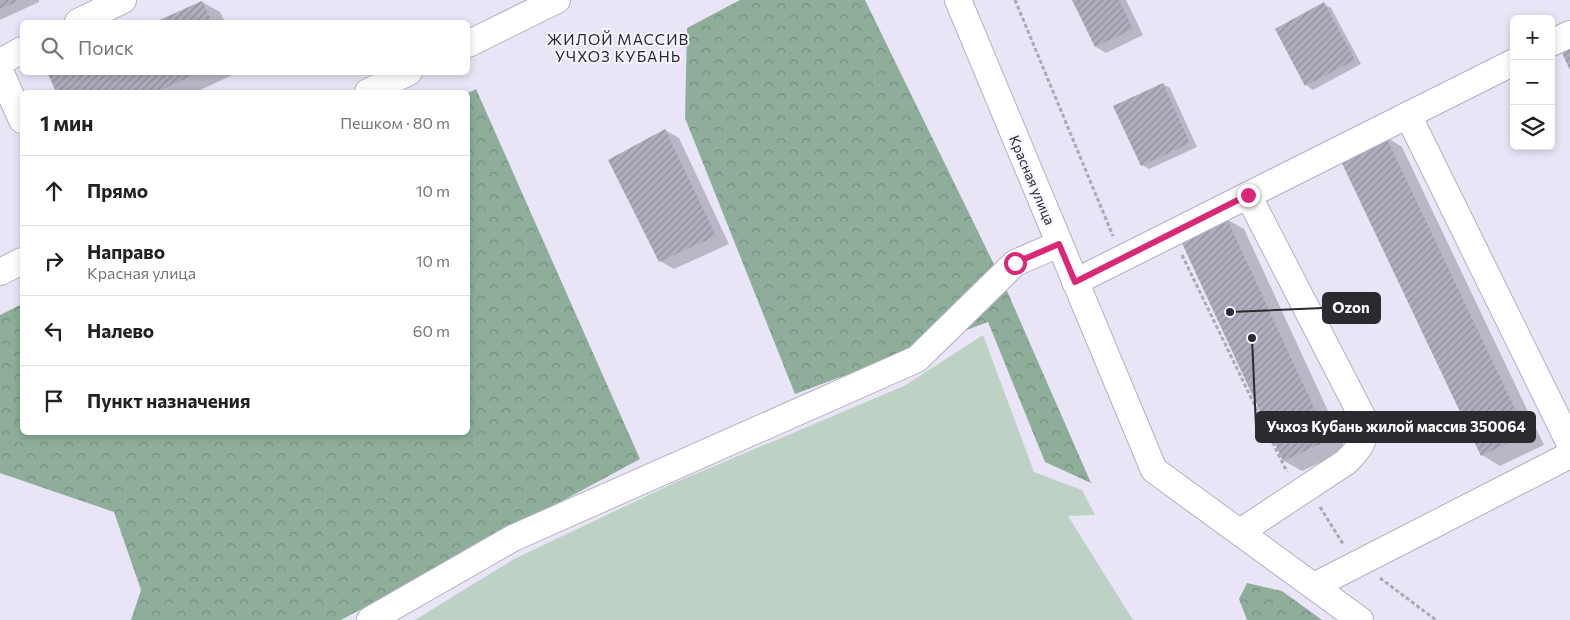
<!DOCTYPE html>
<html lang="ru">
<meta charset="utf-8">
<style>
:root{--surface:#fff;--page:#f6f6f6;--text:#222;--muted:#767676;--line:#e0e0e0}
body{margin:0;font-family:Commissioner,sans-serif;background:var(--page);color:var(--text)}
.controls{position:absolute;right:15px;top:15px;display:grid;overflow:hidden;border-radius:8px;box-shadow:0 2px 8px #0003}
.controls button{width:45px;height:45px;display:grid;place-items:center;padding:0;border:0;border-bottom:1px solid var(--line);background:var(--surface);color:var(--text);font:25px sans-serif}
.stop{position:absolute;width:15px;height:15px;margin:-11px;border:4px solid #db2777;border-radius:50%;background:#fff}
.stop.end{background:#db2777;border-color:#fff;box-shadow:0 1px 5px #0008}
.list{margin:0;padding:0;list-style:none}
h2{display:flex;justify-content:space-between;align-items:center;height:65px;margin:0;padding:0 20px;font-size:21px}
h2 small{font-size:16px;font-weight:400;color:var(--muted)}
.list li{display:grid;grid-template-columns:32px 1fr auto;gap:15px;align-items:center;box-sizing:border-box;height:70px;padding:0 20px;border-top:1px solid var(--line)}
.list b{display:block;font-size:19px;white-space:nowrap}
.list p{margin:0;font-size:16px;white-space:nowrap;color:var(--muted)}
.list em{font-size:16px;font-style:normal;color:var(--muted)}
.icon{flex:none;width:28px;height:28px;fill:none;stroke:currentColor;stroke-width:2;stroke-linecap:round;stroke-linejoin:round}
.map{position:relative;flex:none;width:1570px;height:620px;overflow:hidden}
.search{position:absolute;background:var(--surface);box-shadow:0 2px 8px #0003;left:20px;top:20px;width:450px;height:55px;display:flex;align-items:center;gap:12px;box-sizing:border-box;padding:0 18px;border-radius:8px;color:var(--muted);font-size:19px}
.panel{position:absolute;background:var(--surface);box-shadow:0 2px 8px #0003;left:20px;top:90px;width:450px;height:345px;border-radius:8px}
.map>svg:first-child{display:block}
.green{fill:#bdd2c5}
.forest{fill:url(#forest-crowns)}
.shadow{fill:#0003}
.building{fill:url(#building-hatch)}
.lines{fill:none;stroke-linecap:round;stroke-linejoin:round}
.minor-casing{stroke:#b4b0c1;stroke-width:28}
.path{stroke:#aca9b7;stroke-width:3;stroke-dasharray:4 2.5;stroke-linecap:butt}
.minor{stroke:#fff;stroke-width:26}
.route{stroke:#db2777;stroke-width:6}
.labels{text-anchor:middle;stroke-width:4;stroke-linejoin:round;paint-order:stroke}
.street-label{font-size:14px;fill:#2c2a31;stroke:#f6f4fe}
.neighbourhood-label{font-size:15px;letter-spacing:1px;fill:#2b2835;stroke:#f6f4fe}
.leader{fill:none;stroke:#2c2a31;stroke-width:2}
.callout-dot{fill:#2c2a31;stroke:#f6f4fe;stroke-width:2}
.callout{fill:#2c2a31;stroke:#2c2a31;stroke-width:2}
.callout-label{font-size:15px;text-anchor:middle;font-weight:bold;fill:#fff}
</style>
<div class="map">
<svg width="1570" height="620" viewBox="0 0 1570 620">
<defs>
<pattern id="forest-crowns" width="20" height="18" patternUnits="userSpaceOnUse" patternTransform="scale(1.25)"><rect width="20" height="18" fill="#8eae9a"/><path d="M2 6a3 3 0 1 1 6 0M12 15a3 3 0 1 1 6 0" fill="none" stroke="#748e7e"/></pattern>
<pattern id="building-hatch" width="6" height="6" patternUnits="userSpaceOnUse" patternTransform="scale(1.25)"><rect width="6" height="6" fill="#b1adbe"/><path d="M-1 1l2-2M0 6l6-6M5 7l2-2" fill="none" stroke="#908d9b"/></pattern>
</defs>
<rect width="100%" height="100%" fill="#e9e5f7"/>
<polygon class="green" points="983,335 1034,472 1082,490 1095,515 1068,516 1133,620 415,620 514,559 674,483 904,386"/>
<g class="forest">
<polygon points="740,0 865,0 1007,291 1091,483 1045,462 988,322 795,394 685,118 687,28"/>
<polygon points="476,89 640,459 341,620 131,620 141,590 114,512 0,473 0,315 22,304 22,432 468,432 468,93"/>
<polygon points="1247,583 1282,591 1322,620 1247,620 1239,599"/>
</g>
<g class="shadow">
<polygon points="0,0 39,0 39,2 0,20"/>
<polygon points="1074,0 1126,0 1143,35 1106,53 1096,47"/>
<polygon points="202,2 220,12 225,22 158,22"/>
<polygon points="1324,4 1331,8 1361,64 1313,90 1306,85"/>
<polygon points="51,72 239,72 196,92 58,92 49,73"/>
<polygon points="1163,84 1170,88 1197,147 1149,169 1142,165"/>
<polygon points="665,130 679,138 729,244 674,269 660,261"/>
<polygon points="1385,136 1402,147 1544,445 1500,466 1482,455"/>
<polygon points="1226,219 1244,229 1346,450 1302,471 1284,461 1182,239"/>
</g>
<g class="building">
<polygon points="0,0 20,0 0,9"/>
<polygon points="1072,0 1119,0 1133,29 1095,47"/>
<polygon points="202,1 212,22 155,22"/>
<polygon points="1324,2 1355,60 1305,86 1275,29"/>
<polygon points="1570,49 1570,70 1562,53"/>
<polygon points="47,72 200,72 157,92 56,92"/>
<polygon points="1163,83 1190,143 1141,166 1113,106"/>
<polygon points="665,129 716,236 659,262 608,160"/>
<polygon points="1385,135 1527,434 1481,456 1339,157"/>
<polygon points="1226,217 1329,440 1283,461 1180,239"/>
</g>
<g class="lines">
<g class="minor-casing">
<g id="minor">
<polyline points="958,0 1154,470 1360,620"/>
<polyline points="78,22 123,0"/>
<polyline points="1551,43 1570,34"/>
<polyline points="468,44 557,0"/>
<polyline points="0,62 22,50"/>
<polyline points="0,71 22,120"/>
<polyline points="368,92 409,72"/>
<polyline points="1408,115 1570,444"/>
<polyline points="0,272 22,261"/>
<polyline points="1075,282 1514,62"/>
<path d="M1240,532L1346,462C1359,449 1366,441 1365,422L1248,195"/>
<polyline points="1314,586 1570,455"/>
<polyline points="370,620 513,538 917,359 1015,263 1059,244"/>
</g>
</g>
<g class="path">
<polyline points="1015,0 1113,236"/>
<polyline points="1182,255 1287,472"/>
<polyline points="1320,507 1343,544"/>
<polyline points="1380,578 1436,620"/>
</g>
<use href="#minor" class="minor"/>
</g>
<g class="lines">
<polyline class="route" points="1015,263 1059,244 1075,282 1248,195"/>
</g>
<g class="labels">
<g class="street-label">
<text transform="translate(1032 180) rotate(67)" y="5">Красная улица</text>
</g>
<g class="neighbourhood-label">
<text x="618" y="45">ЖИЛОЙ МАССИВ<tspan x="618" dy="17">УЧХОЗ КУБАНЬ</tspan></text>
</g>
</g>
<path class="leader" d="M1230 312L1323 308M1252 338L1256 427"/>
<g class="callout-dot">
<circle cx="1230" cy="312" r="5"/>
<circle cx="1252" cy="338" r="5"/>
</g>
<g class="callout">
<rect x="1323" y="293" width="57" height="30" rx="5"/>
<rect x="1256" y="412" width="279" height="30" rx="5"/>
</g>
<g class="callout-label">
<text x="1351" y="313">Ozon</text>
<text x="1396" y="432">Учхоз Кубань жилой массив 350064</text>
</g>
</svg>
<div class="controls">
<button>+</button>
<button>−</button>
<button><svg class="icon" aria-label="layers" viewBox="0 0 24 24"><path d="M12 4l9 5-9 5-9-5zM3 14l9 5 9-5"/></svg></button>
</div>
<div class="stop" style="left:1015px;top:263px"></div>
<div class="stop end" style="left:1248px;top:195px"></div>
<div class="search"><svg class="icon" aria-label="search" viewBox="0 0 24 24"><circle cx="10" cy="10" r="6"/><path d="M15 15l6 6"/></svg>Поиск</div>
<section class="panel">
<h2>1 мин<small>Пешком · 80 m</small></h2>
<ul class="list">
<li><svg class="icon" aria-label="ahead" viewBox="0 0 24 24"><path d="M12 20V5M6 11l6-6 6 6"/></svg><div><b>Прямо</b></div><em>10 m</em></li>
<li><svg class="icon" aria-label="right" viewBox="0 0 24 24"><path d="M7 20v-9h11M14 6l5 5-5 5"/></svg><div><b>Направо</b><p>Красная улица</p></div><em>10 m</em></li>
<li><svg class="icon" aria-label="left" viewBox="0 0 24 24"><path d="M17 20v-9H6M10 6l-5 5 5 5"/></svg><div><b>Налево</b></div><em>60 m</em></li>
<li><svg class="icon" aria-label="arrive" viewBox="0 0 24 24"><path d="M6 21V4h12l-3 4 3 4H6"/></svg><div><b>Пункт назначения</b></div></li>
</ul>
</section>
</div>
